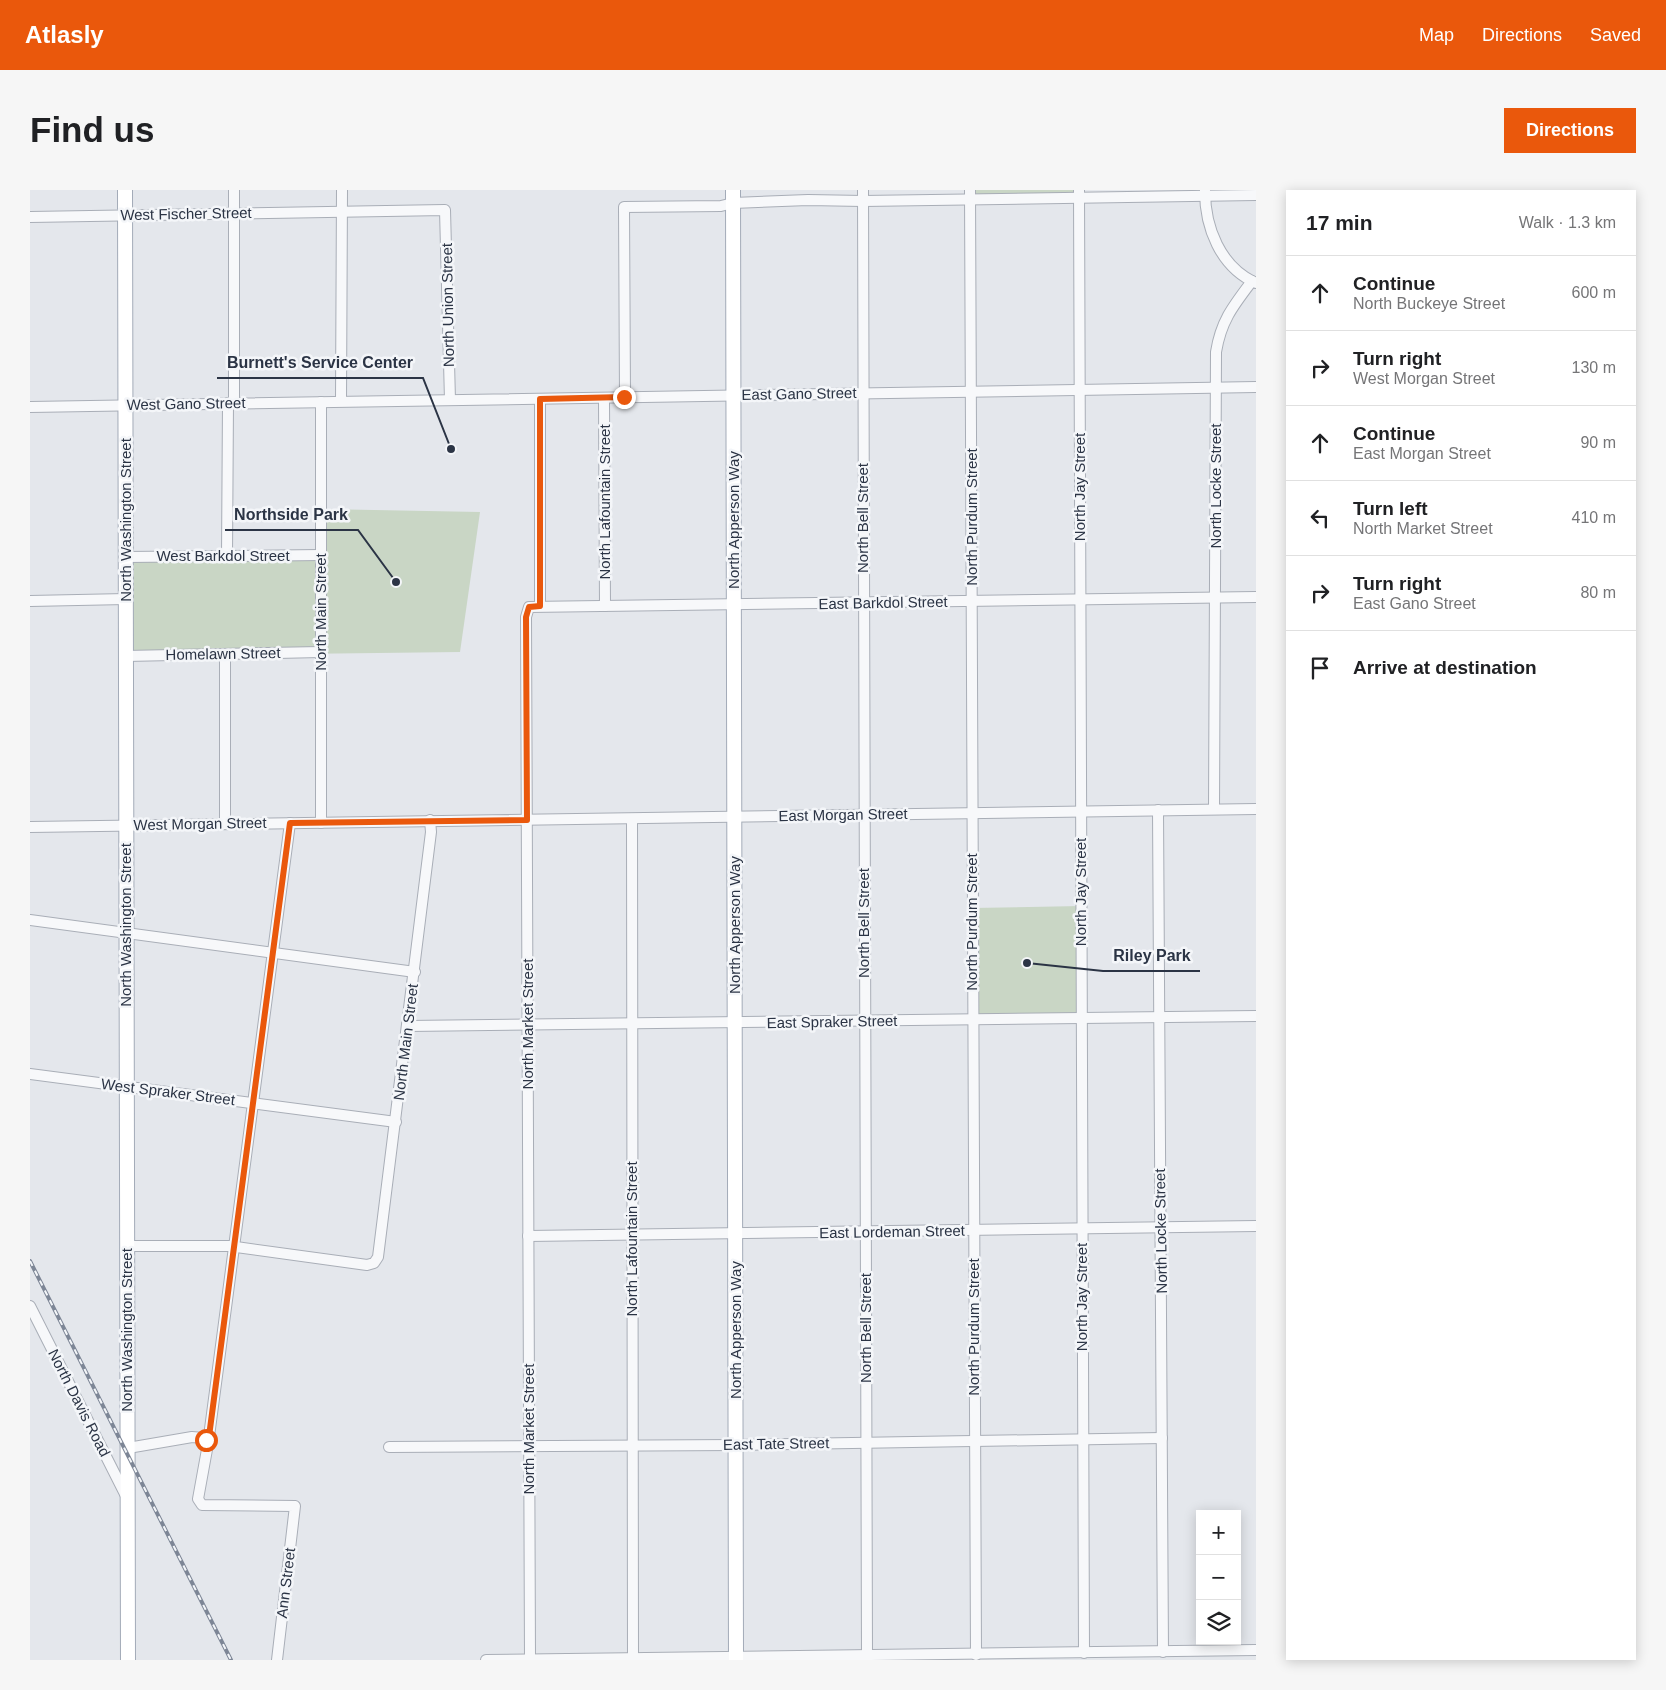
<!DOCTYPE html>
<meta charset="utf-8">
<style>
:root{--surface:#fff;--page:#f6f6f6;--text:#202124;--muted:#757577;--line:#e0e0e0;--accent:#ea580c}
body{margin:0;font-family:Arial,sans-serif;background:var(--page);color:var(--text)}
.controls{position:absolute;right:15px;bottom:15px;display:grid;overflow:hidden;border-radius:0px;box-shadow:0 2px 12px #0003}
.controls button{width:45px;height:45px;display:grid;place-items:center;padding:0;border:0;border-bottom:1px solid var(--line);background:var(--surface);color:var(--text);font:25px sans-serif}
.stop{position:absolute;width:15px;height:15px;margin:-11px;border:4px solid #ea580c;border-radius:50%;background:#fff}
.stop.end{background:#ea580c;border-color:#fff;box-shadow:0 1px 5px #0008}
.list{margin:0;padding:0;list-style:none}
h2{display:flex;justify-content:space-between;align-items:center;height:65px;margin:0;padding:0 20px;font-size:21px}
h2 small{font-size:16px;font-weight:400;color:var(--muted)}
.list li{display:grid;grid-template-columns:32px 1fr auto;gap:15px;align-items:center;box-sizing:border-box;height:75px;padding:0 20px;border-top:1px solid var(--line)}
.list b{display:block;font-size:19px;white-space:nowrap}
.list p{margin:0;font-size:16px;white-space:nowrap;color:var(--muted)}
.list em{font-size:16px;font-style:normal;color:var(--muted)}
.icon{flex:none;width:28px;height:28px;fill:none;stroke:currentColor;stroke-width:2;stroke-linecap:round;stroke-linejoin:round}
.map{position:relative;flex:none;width:1226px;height:1470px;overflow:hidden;border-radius:0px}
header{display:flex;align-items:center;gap:30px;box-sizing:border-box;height:70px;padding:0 25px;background:var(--accent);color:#fff}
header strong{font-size:24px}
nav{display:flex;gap:28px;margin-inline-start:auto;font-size:18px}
.intro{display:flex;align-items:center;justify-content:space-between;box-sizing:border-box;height:120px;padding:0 30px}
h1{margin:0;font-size:35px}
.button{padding:12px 22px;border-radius:0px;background:var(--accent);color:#fff;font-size:18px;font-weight:700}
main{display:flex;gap:30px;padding:0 30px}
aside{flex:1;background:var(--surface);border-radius:0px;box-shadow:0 2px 12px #0003}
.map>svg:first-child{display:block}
.green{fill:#c9d6c5}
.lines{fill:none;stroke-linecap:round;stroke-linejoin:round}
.minor-casing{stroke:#a9aeb7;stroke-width:12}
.major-casing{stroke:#a3abb8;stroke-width:16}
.minor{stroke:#f7f8fa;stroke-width:10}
.major{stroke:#fff;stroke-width:14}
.rail-casing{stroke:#7d8696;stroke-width:4}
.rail{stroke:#f4f6f9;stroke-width:2;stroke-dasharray:5.5;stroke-linecap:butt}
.route{stroke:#ea580c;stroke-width:6}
.labels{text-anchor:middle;stroke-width:5;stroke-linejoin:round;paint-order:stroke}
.street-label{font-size:15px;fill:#2b3445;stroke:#f4f6f9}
.leader{fill:none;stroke:#2b3445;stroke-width:2}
.callout-dot{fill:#2b3445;stroke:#f4f6f9;stroke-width:2}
.callout-label{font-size:16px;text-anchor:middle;font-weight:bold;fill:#2b3445;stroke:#f4f6f9;stroke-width:5;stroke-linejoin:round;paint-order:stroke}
</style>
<header>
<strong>Atlasly</strong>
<nav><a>Map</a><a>Directions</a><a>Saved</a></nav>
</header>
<div class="intro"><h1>Find us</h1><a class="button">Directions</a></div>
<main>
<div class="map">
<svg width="1226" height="1470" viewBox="0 0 1226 1470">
<rect width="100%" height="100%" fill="#e4e7ec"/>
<g class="green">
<polygon points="940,0 1049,0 1049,8 940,9"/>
<polygon points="291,319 450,322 430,462 96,466 96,367 291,365"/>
<polygon points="1051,716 1051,828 943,829 942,718"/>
</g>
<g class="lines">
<g class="minor-casing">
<g id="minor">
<polyline points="833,0 837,1467"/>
<polyline points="940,0 946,1465"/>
<polyline points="1049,0 1054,1463"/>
<path d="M1175,1C1175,37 1190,77 1226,93"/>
<polyline points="0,27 415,20 420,210"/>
<polyline points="595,207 594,17 691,16 703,13 778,10 833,11 1226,5"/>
<polyline points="574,208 575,416"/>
<polyline points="311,211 312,0"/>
<polyline points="291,212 291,633"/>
<polyline points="204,213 204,0"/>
<polyline points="0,217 1226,197"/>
<polyline points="197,366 198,213"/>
<polyline points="96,367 291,365"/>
<polyline points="0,411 96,409"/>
<polyline points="510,416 510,209"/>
<polyline points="195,464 195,634"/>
<polyline points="96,466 291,462"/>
<path d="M1184,619L1186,162C1191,131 1203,116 1222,91"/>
<polyline points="1128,620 1133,1462"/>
<polyline points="602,629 603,1470"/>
<polyline points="0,637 1226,619"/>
<polyline points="0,730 385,782"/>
<polyline points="378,836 1226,826"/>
<polyline points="0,884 366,932"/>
<polyline points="498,1046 1226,1036"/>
<polyline points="97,1056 199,1056 337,1075 344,1073 348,1067 401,642 400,630"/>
<polyline points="0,1116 96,1306"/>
<polyline points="359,1257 706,1255 1132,1248"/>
<polyline points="98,1258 162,1247 173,1248 178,1254"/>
<polyline points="500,1469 496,427 499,417 1226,407"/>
<polyline points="247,1470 265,1316 172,1315 168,1309 178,1254 260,633"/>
<polyline points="456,1470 1226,1460"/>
</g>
</g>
<g class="major-casing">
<g id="major">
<polyline points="95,0 98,1470"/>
<polyline points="703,0 706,1470"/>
</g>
</g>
<use href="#minor" class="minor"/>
<use href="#major" class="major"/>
<g class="rail-casing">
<polyline id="rail" points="0,1071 201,1470"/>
</g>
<use href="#rail" class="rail"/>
</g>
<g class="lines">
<polyline class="route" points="176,1250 178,1254 260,633 497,630 496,427 499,417 510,416 510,209 594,207"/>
</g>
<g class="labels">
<g class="street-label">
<text transform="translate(156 24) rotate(-1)" y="5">West Fischer Street</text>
<text transform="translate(418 115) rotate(-91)" y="5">North Union Street</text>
<text transform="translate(769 204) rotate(-1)" y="5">East Gano Street</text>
<text transform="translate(156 214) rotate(-1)" y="5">West Gano Street</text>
<text transform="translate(1186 296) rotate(-90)" y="5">North Locke Street</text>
<text transform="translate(1050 297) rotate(-90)" y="5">North Jay Street</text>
<text transform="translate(575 312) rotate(-90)" y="5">North Lafountain Street</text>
<text transform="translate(942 327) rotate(-90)" y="5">North Purdum Street</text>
<text transform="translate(833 328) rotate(-90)" y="5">North Bell Street</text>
<text transform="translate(96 330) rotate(-90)" y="5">North Washington Street</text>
<text transform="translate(704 330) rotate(-90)" y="5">North Apperson Way</text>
<text x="193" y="371">West Barkdol Street</text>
<text transform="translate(853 413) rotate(-1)" y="5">East Barkdol Street</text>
<text transform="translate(291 422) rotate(-90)" y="5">North Main Street</text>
<text transform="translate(193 464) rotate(-1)" y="5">Homelawn Street</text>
<text transform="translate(813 625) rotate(-1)" y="5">East Morgan Street</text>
<text transform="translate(170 634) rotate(-1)" y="5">West Morgan Street</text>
<text transform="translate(1051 702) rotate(-90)" y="5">North Jay Street</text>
<text transform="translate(942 732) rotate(-90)" y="5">North Purdum Street</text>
<text transform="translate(834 733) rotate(-90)" y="5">North Bell Street</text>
<text transform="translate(96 735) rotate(-90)" y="5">North Washington Street</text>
<text transform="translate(705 735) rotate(-90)" y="5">North Apperson Way</text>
<text transform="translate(802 832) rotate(-1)" y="5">East Spraker Street</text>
<text transform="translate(498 834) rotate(-90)" y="5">North Market Street</text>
<text transform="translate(376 852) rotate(-83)" y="5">North Main Street</text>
<text transform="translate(138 902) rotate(7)" y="5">West Spraker Street</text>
<text transform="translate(1131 1041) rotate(-91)" y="5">North Locke Street</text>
<text transform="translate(862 1042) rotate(-1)" y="5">East Lordeman Street</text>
<text transform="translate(602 1049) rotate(-90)" y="5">North Lafountain Street</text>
<text transform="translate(1052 1107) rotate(-90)" y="5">North Jay Street</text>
<text transform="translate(944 1137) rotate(-90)" y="5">North Purdum Street</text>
<text transform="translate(836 1138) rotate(-90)" y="5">North Bell Street</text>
<text transform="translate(97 1140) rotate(-90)" y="5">North Washington Street</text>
<text transform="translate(706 1140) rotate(-90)" y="5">North Apperson Way</text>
<text transform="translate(49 1213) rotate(63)" y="5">North Davis Road</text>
<text transform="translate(499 1239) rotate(-90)" y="5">North Market Street</text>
<text transform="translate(746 1254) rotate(-1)" y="5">East Tate Street</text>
<text transform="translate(256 1393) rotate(-83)" y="5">Ann Street</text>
</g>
</g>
<path class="leader" d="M421 259L393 188H187M366 392L328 340H195M997 773L1073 781H1170"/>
<g class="callout-dot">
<circle cx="421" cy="259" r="5"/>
<circle cx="366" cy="392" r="5"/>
<circle cx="997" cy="773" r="5"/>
</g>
<g class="callout-label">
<text x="290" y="178">Burnett's Service Center</text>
<text x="261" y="330">Northside Park</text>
<text x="1122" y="771">Riley Park</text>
</g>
</svg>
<div class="controls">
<button>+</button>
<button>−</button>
<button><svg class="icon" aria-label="layers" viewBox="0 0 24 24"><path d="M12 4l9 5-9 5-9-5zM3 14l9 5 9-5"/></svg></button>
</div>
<div class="stop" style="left:176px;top:1250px"></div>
<div class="stop end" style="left:594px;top:207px"></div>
</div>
<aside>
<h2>17 min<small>Walk · 1.3 km</small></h2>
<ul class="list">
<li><svg class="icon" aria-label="ahead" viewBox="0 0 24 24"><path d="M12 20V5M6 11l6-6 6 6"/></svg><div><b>Continue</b><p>North Buckeye Street</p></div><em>600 m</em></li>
<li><svg class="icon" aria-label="right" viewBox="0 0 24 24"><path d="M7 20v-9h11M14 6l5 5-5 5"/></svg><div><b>Turn right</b><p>West Morgan Street</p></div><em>130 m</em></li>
<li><svg class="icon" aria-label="ahead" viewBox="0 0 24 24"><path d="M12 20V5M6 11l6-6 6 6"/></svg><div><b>Continue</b><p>East Morgan Street</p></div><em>90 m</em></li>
<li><svg class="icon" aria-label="left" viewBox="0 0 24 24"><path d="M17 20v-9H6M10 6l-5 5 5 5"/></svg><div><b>Turn left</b><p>North Market Street</p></div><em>410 m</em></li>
<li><svg class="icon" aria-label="right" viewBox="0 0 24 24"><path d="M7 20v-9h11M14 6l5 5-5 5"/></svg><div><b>Turn right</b><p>East Gano Street</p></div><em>80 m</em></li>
<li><svg class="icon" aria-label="arrive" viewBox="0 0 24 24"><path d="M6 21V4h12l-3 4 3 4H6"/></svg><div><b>Arrive at destination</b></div></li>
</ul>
</aside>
</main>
